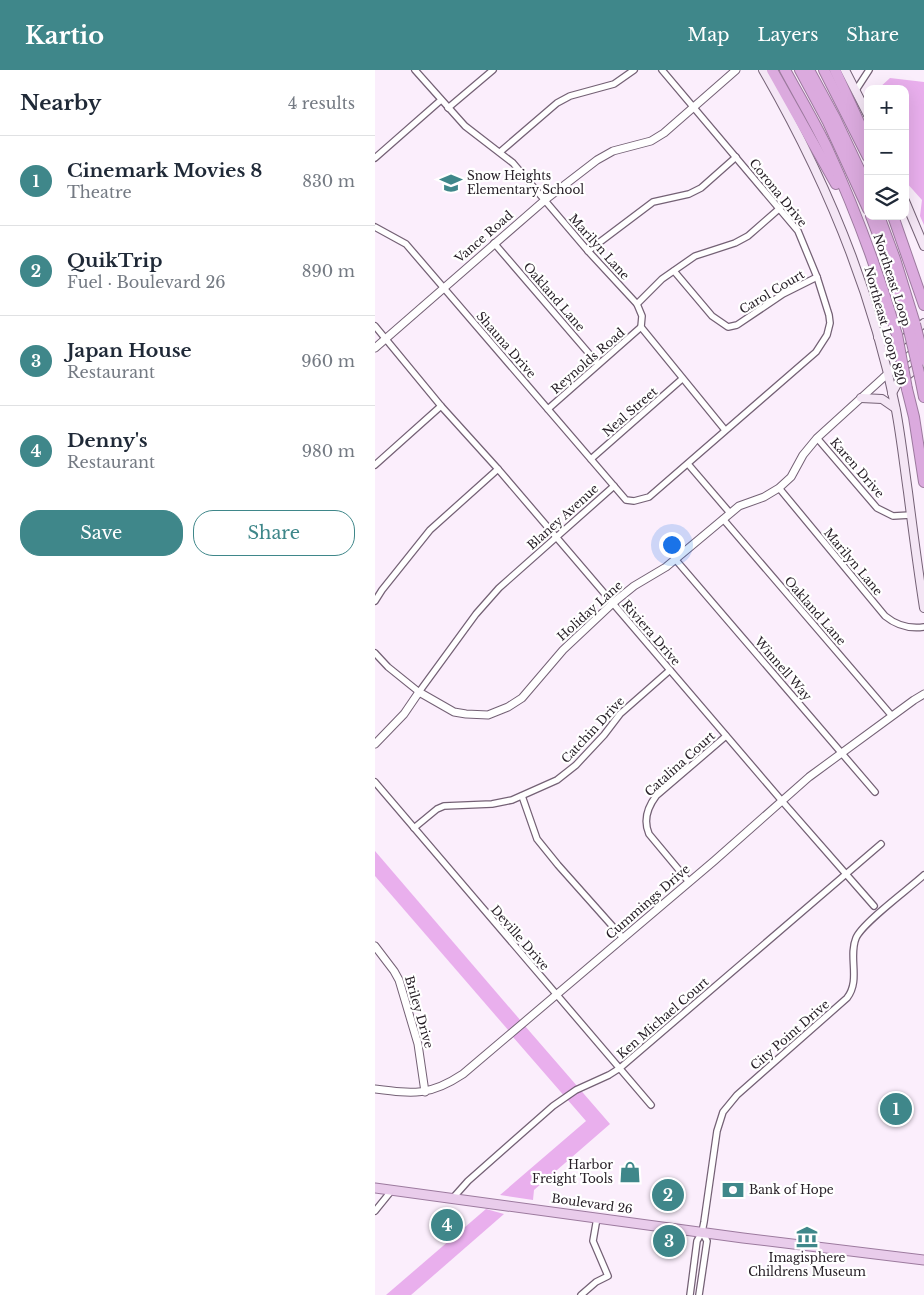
<!DOCTYPE html>
<meta charset="utf-8">
<style>
:root{--surface:#fff;--page:#f6f6f7;--text:#1f2937;--muted:#747a83;--line:#e0e1e3;--accent:#3f878a}
body{margin:0;font-family:"Libre Baskerville",serif;background:var(--page);color:var(--text)}
.controls{position:absolute;right:15px;top:15px;display:grid;overflow:hidden;border-radius:10px;box-shadow:0 5px 20px #0002}
.controls button{width:45px;height:45px;display:grid;place-items:center;padding:0;border:0;border-bottom:1px solid var(--line);background:var(--surface);color:var(--text);font:25px sans-serif}
.you{position:absolute;left:296px;top:474px;width:18px;height:18px;margin:-12px;border:4px solid #fff;border-radius:50%;background:#1a73e8;box-shadow:0 0 0 8px #1a73e833}
.badge{display:grid;place-items:center;width:32px;height:32px;border-radius:50%;background:var(--accent);color:#fff;font-size:16px;font-weight:700}
.pin{position:absolute;translate:-50% -50%;border:2px solid #fff;box-shadow:0 1px 5px #0006}
.list{margin:0;padding:0;list-style:none}
h2{display:flex;justify-content:space-between;align-items:center;height:65px;margin:0;padding:0 20px;font-size:21px}
h2 small{font-size:16px;font-weight:400;color:var(--muted)}
.list li{display:grid;grid-template-columns:32px 1fr auto;gap:15px;align-items:center;box-sizing:border-box;height:90px;padding:0 20px;border-top:1px solid var(--line)}
.list b{display:block;font-size:19px;white-space:nowrap}
.list p{margin:0;font-size:16px;white-space:nowrap;color:var(--muted)}
.list em{font-size:16px;font-style:normal;color:var(--muted)}
.actions{display:flex;gap:10px;padding:15px 20px}
.actions a{flex:1;padding:11px 0;border:1px solid var(--accent);border-radius:20px;text-align:center;font-size:18px;color:var(--accent)}
.actions .main{background:var(--accent);color:#fff}
.icon{flex:none;width:28px;height:28px;fill:none;stroke:currentColor;stroke-width:2;stroke-linecap:round;stroke-linejoin:round}
.map{position:relative;flex:none;width:549px;height:1225px;overflow:hidden}
header{display:flex;align-items:center;gap:30px;box-sizing:border-box;height:70px;padding:0 25px;background:var(--accent);color:#fff}
header strong{font-size:24px}
nav{display:flex;gap:28px;margin-inline-start:auto;font-size:18px}
main{display:flex}
aside{flex:1;background:var(--surface)}
.map>svg:first-child{display:block}
.green{fill:#e9afed}
.lines{fill:none;stroke-linecap:round;stroke-linejoin:round}
.minor-casing{stroke:#746175;stroke-width:8}
.tertiary-casing{stroke:#746175;stroke-width:9}
.secondary-casing{stroke:#746175;stroke-width:10}
.primary-casing{stroke:#9c7a9e;stroke-width:11}
.motorway-casing{stroke:#9c7a9e;stroke-width:12}
.minor{stroke:#fff;stroke-width:5.5}
.tertiary{stroke:#fff;stroke-width:7}
.secondary{stroke:#f4e6f5;stroke-width:8}
.primary{stroke:#e9cceb;stroke-width:9}
.motorway{stroke:#dbaade;stroke-width:10}
.motorway-bridge-casing{stroke:#9c7a9e;stroke-width:12;stroke-linecap:butt}
.motorway-bridge{stroke:#dbaade;stroke-width:10}
.labels{text-anchor:middle;stroke-width:4.5;stroke-linejoin:round;paint-order:stroke}
.poi-label{font-size:12px;fill:#282028;stroke:#fff;text-anchor:start}
.street-label{font-size:12px;fill:#282028;stroke:#fff}
</style>
<header>
<strong>Kartio</strong>
<nav><a>Map</a><a>Layers</a><a>Share</a></nav>
</header>
<main>
<aside>
<h2>Nearby<small>4 results</small></h2>
<ul class="list">
<li><span class="badge">1</span><div><b>Cinemark Movies 8</b><p>Theatre</p></div><em>830 m</em></li>
<li><span class="badge">2</span><div><b>QuikTrip</b><p>Fuel · Boulevard 26</p></div><em>890 m</em></li>
<li><span class="badge">3</span><div><b>Japan House</b><p>Restaurant</p></div><em>960 m</em></li>
<li><span class="badge">4</span><div><b>Denny's</b><p>Restaurant</p></div><em>980 m</em></li>
</ul>
<div class="actions"><a class="main">Save</a><a>Share</a></div>
</aside>
<div class="map">
<svg width="549" height="1225" viewBox="0 0 549 1225">
<rect width="100%" height="100%" fill="#fbeefc"/>
<g class="green">
<polygon points="515,8 549,12 549,155 545,146 547,130 530,111 530,19 503,19"/>
<polygon points="0,781 146,951 134,961 0,806"/>
<polygon points="150,956 235,1054 159,1120 158,1130 125,1125 211,1051 138,967"/>
<polygon points="111,1139 129,1144 36,1225 11,1225"/>
</g>
<g class="lines">
<g class="minor-casing">
<g id="minor">
<polyline points="40,0 90,56 138,93 213,181 262,234 267,246 266,257 350,360"/>
<polyline points="481,20 494,0"/>
<polyline points="73,38 118,0"/>
<polyline points="125,82 182,33 195,26 239,14 259,0"/>
<polyline points="0,88 66,30"/>
<polyline points="0,157 31,174 251,430 259,431 274,427 441,282 452,265 455,253 454,245 442,207 423,161 287,0"/>
<polyline points="119,173 223,294"/>
<polyline points="213,181 278,132 314,124 326,118 361,87"/>
<polyline points="299,201 337,246 353,257 362,255 408,224 442,207"/>
<polyline points="262,234 287,209 320,186 360,173 373,166 405,138"/>
<polyline points="0,256 66,336 123,399 407,731 499,836"/>
<polyline points="173,339 266,257"/>
<polyline points="442,368 502,438 518,446 536,445"/>
<polyline points="216,389 307,309"/>
<polyline points="313,394 355,443"/>
<polyline points="0,395 66,336"/>
<path d="M404,418L510,546C521,555 535,559 549,557"/>
<polyline points="348,449 517,646"/>
<polyline points="300,489 500,722"/>
<polyline points="0,531 7,520 55,460 123,399"/>
<polyline points="0,583 13,597 44,622 101,544 124,518 239,416"/>
<polyline points="0,712 276,1035"/>
<polyline points="147,726 162,769 183,795 248,868"/>
<polyline points="39,758 62,739 69,736 117,734 137,730 182,710 201,695 229,665 245,644 295,600"/>
<path d="M314,812L274,764C268,750 272,738 281,726L351,666"/>
<polyline points="77,1129 93,1111 178,1036 201,1020 234,1005 245,998 506,774"/>
<polyline points="0,1141 17,1120"/>
<polyline points="206,1225 221,1212 233,1206 218,1171 222,1148"/>
<path d="M315,1225L322,1171L327,1162L329,1152L342,1061L348,1042L362,1025L472,928C486,910 473,887 481,868C487,853 535,818 549,805"/>
<polyline points="324,1225 332,1171 327,1162"/>
</g>
</g>
<g class="tertiary-casing">
<g id="tertiary">
<polyline points="0,278 170,130 222,90 238,81 276,71 289,63 361,0"/>
<polyline points="0,674 29,644 44,622 79,642 91,644 113,645 133,637 147,628 188,580 238,533 259,516 291,497 364,436 389,427 404,418 416,407 428,385 442,368 508,308 541,280"/>
<polyline points="0,876 19,901 24,910 43,974 50,1022"/>
<path d="M0,1019C39,1024 55,1026 88,1004L339,791L434,707L539,630L549,624"/>
</g>
</g>
<g class="secondary-casing">
<g id="secondary">
<path d="M388,0C449,106 497,219 521,340C526,367 529,394 533,422C538,461 543,499 549,538"/>
<polyline points="470,0 493,45"/>
<polyline points="530,131 549,176"/>
<polyline points="503,267 515,274 524,273 549,253"/>
<polyline points="517,323 522,314 546,294"/>
<polyline points="486,328 507,329 520,338"/>
</g>
</g>
<g class="primary-casing">
<polyline id="primary" points="0,1118 368,1168 549,1190"/>
</g>
<g class="motorway-casing">
<g id="motorway">
<polyline points="397,0 461,114"/>
<path d="M410,0C424,26 439,51 452,78C480,139 503,201 522,265"/>
<polyline points="425,0 453,52 493,139"/>
<polyline points="434,0 460,48 493,118"/>
<polyline points="449,0 493,87"/>
<polyline points="460,0 493,72"/>
<polyline points="496,146 513,191 534,260"/>
<polyline points="504,146 520,189 540,254"/>
<polyline points="518,146 549,235"/>
<polyline points="545,307 549,327"/>
<polyline points="532,319 539,347 549,412"/>
</g>
</g>
<use href="#minor" class="minor"/>
<use href="#tertiary" class="tertiary"/>
<use href="#secondary" class="secondary"/>
<use href="#primary" class="primary"/>
<use href="#motorway" class="motorway"/>
<g class="motorway-bridge-casing">
<g id="motorway-bridge">
<polyline points="540,254 549,290"/>
<polyline points="534,260 545,307"/>
<polyline points="522,265 532,319"/>
</g>
</g>
<use href="#motorway-bridge" class="motorway-bridge"/>
</g>
<defs>
<g id="school-bare" transform="scale(1.725)"><path d="M0-5L7-2L0 1L-7-2ZM-4 1L0 2.5L4 1V4Q0 6-4 4Z" fill="#3f878a" stroke="#fff" stroke-width="2.5" paint-order="stroke"/></g>
<g id="shop-bare" transform="scale(1.725)"><path d="M-5-2.5h2.3a2.7 3.5 0 0 1 5.4 0H5L5.5 6h-11ZM-1.5-2.5h3a1.5 2.3 0 0 0-3 0Z" fill="#3f878a" stroke="#fff" stroke-width="2.5" paint-order="stroke"/></g>
<g id="bank-bare" transform="scale(1.725)"><path d="M-6-4H6V4H-6ZM0-2.3a2.3 2.3 0 1 0 0 4.6a2.3 2.3 0 1 0 0-4.6Z" fill="#3f878a" stroke="#fff" stroke-width="2.5" paint-order="stroke"/></g>
<g id="museum-bare" transform="scale(1.725)"><path d="M0-6L6-3V-2H-6V-3ZM-5-1h2V3h-2ZM-1-1h2V3h-2ZM3-1h2V3H3ZM-6 4H6V6H-6Z" fill="#3f878a" stroke="#fff" stroke-width="2.5" paint-order="stroke"/></g>
</defs>
<g fill-rule="evenodd">
<use href="#school-bare" x="76" y="113"/>
<use href="#shop-bare" x="255" y="1102"/>
<use href="#bank-bare" x="358" y="1120"/>
<use href="#museum-bare" x="432" y="1167"/>
</g>
<g class="labels">
<g class="poi-label">
<text x="92" y="110">Snow Heights<tspan x="92" dy="14">Elementary School</tspan></text>
<text x="238" y="1099" text-anchor="end">Harbor<tspan x="238" dy="14">Freight Tools</tspan></text>
<text x="374" y="1124">Bank of Hope</text>
<text x="432" y="1192" text-anchor="middle">Imagisphere<tspan x="432" dy="14">Childrens Museum</tspan></text>
</g>
<g class="street-label">
<text transform="translate(403 123) rotate(51)" y="4">Corona Drive</text>
<text transform="translate(109 167) rotate(-41)" y="4">Vance Road</text>
<text transform="translate(224 177) rotate(48)" y="4">Marilyn Lane</text>
<text transform="translate(517 210) rotate(72)" y="4">Northeast Loop</text>
<text transform="translate(397 222) rotate(-31)" y="4">Carol Court</text>
<text transform="translate(179 227) rotate(49)" y="4">Oakland Lane</text>
<text transform="translate(510 256) rotate(74)" y="4">Northeast Loop 820</text>
<text transform="translate(131 275) rotate(49)" y="4">Shauna Drive</text>
<text transform="translate(213 291) rotate(-41)" y="4">Reynolds Road</text>
<text transform="translate(255 342) rotate(-41)" y="4">Neal Street</text>
<text transform="translate(482 398) rotate(49)" y="4">Karen Drive</text>
<text transform="translate(188 447) rotate(-42)" y="4">Blaney Avenue</text>
<text transform="translate(478 492) rotate(50)" y="4">Marilyn Lane</text>
<text transform="translate(215 541) rotate(-42)" y="4">Holiday Lane</text>
<text transform="translate(440 541) rotate(49)" y="4">Oakland Lane</text>
<text transform="translate(276 563) rotate(49)" y="4">Riviera Drive</text>
<text transform="translate(408 599) rotate(49)" y="4">Winnell Way</text>
<text transform="translate(218 660) rotate(-47)" y="4">Catchin Drive</text>
<text transform="translate(305 694) rotate(-42)" y="4">Catalina Court</text>
<text transform="translate(273 832) rotate(-41)" y="4">Cummings Drive</text>
<text transform="translate(145 868) rotate(49)" y="4">Deville Drive</text>
<text transform="translate(44 942) rotate(74)" y="4">Briley Drive</text>
<text transform="translate(288 948) rotate(-41)" y="4">Ken Michael Court</text>
<text transform="translate(415 965) rotate(-41)" y="4">City Point Drive</text>
<text transform="translate(217 1134) rotate(8)" y="4">Boulevard 26</text>
</g>
</g>
</svg>
<div class="controls">
<button>+</button>
<button>−</button>
<button><svg class="icon" aria-label="layers" viewBox="0 0 24 24"><path d="M12 4l9 5-9 5-9-5zM3 14l9 5 9-5"/></svg></button>
</div>
<div class="you"></div>
<div class="pin badge" style="left:521px;top:1039px">1</div>
<div class="pin badge" style="left:293px;top:1125px">2</div>
<div class="pin badge" style="left:294px;top:1171px">3</div>
<div class="pin badge" style="left:72px;top:1155px">4</div>
</div>
</main>
